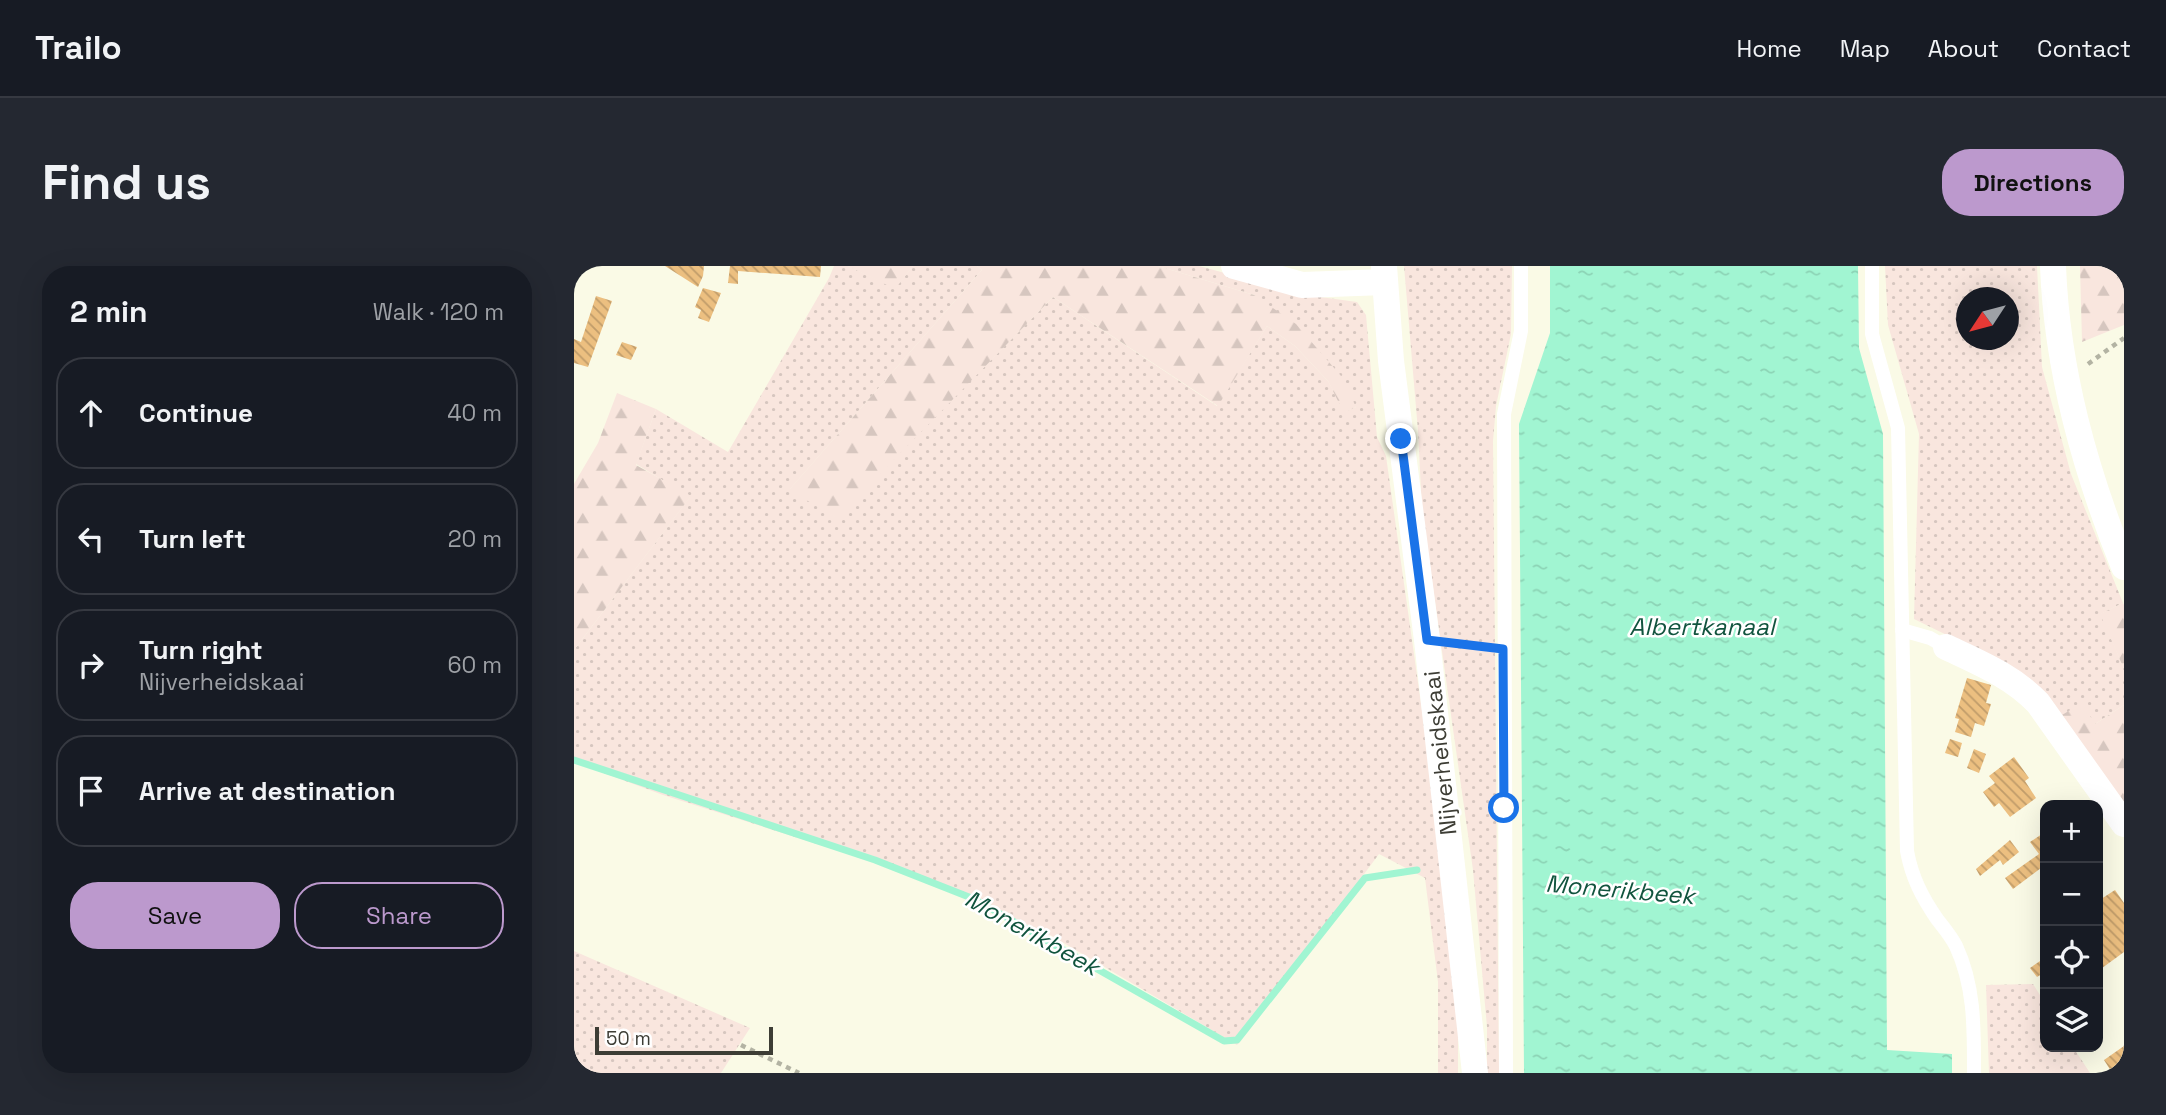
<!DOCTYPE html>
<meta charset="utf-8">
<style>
:root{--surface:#171b24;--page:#242831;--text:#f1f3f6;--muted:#9ea1a6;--line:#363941;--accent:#bc99cd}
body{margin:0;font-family:"Space Grotesk",sans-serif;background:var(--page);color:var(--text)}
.controls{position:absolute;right:21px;bottom:21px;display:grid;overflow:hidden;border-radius:14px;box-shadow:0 7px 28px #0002}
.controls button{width:63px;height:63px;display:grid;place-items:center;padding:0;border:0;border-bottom:2px solid var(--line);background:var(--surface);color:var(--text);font:35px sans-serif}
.compass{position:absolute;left:1382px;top:21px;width:63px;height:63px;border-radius:50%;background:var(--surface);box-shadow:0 7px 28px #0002;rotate:234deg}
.scale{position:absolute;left:21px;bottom:18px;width:178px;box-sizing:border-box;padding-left:7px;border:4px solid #3d3d35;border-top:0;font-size:19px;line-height:24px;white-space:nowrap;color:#3d3d35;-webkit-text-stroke:5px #fff;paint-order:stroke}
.stop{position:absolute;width:21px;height:21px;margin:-16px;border:5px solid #1a73e8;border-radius:50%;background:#fff}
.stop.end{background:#1a73e8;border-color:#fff;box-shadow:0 2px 7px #0008}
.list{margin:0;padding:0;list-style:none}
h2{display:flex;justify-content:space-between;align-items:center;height:91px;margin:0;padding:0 28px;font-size:30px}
h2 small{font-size:23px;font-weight:400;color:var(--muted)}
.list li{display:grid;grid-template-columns:46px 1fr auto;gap:21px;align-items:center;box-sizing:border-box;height:112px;margin:0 14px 14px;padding:0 14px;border:2px solid var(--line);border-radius:28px}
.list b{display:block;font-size:26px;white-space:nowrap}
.list p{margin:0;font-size:23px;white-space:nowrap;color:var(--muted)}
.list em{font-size:23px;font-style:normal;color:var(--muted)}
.actions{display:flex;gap:14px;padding:21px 28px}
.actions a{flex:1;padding:16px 0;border:2px solid var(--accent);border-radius:28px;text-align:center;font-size:24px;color:var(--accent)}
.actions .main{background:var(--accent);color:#111}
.icon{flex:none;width:38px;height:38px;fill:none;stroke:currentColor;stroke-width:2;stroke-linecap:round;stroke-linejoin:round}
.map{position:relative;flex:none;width:1550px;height:807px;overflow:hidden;border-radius:28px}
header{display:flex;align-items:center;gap:42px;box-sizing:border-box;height:98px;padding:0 35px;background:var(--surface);border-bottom:2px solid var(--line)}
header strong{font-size:33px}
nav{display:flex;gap:38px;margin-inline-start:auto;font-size:24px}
.intro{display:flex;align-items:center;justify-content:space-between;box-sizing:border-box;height:168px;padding:0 42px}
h1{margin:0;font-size:49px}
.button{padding:18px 32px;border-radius:28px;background:var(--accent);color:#111;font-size:24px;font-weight:700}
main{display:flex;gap:42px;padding:0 42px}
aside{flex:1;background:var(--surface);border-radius:28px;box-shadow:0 7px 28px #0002}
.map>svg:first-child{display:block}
.grass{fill:url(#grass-dots);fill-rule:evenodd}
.forest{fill:url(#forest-firs)}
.water{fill:url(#water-ripples)}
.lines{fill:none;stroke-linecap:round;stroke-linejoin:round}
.stream{stroke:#a1f5d2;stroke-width:7}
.building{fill:url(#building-back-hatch)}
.path{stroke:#b3b3a3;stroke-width:4.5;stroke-dasharray:5 5;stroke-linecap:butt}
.service{stroke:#fff;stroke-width:14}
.minor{stroke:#fff;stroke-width:26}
.route{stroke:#1a73e8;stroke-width:9}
.labels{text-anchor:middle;stroke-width:5;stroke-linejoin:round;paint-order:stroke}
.street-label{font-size:23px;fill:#3d3d35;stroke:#fff}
.water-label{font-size:24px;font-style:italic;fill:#11543e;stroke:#fff}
</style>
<header>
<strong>Trailo</strong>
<nav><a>Home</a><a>Map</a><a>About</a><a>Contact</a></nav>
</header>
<div class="intro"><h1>Find us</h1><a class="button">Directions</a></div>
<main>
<aside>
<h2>2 min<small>Walk · 120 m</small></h2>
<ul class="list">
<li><svg class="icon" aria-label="ahead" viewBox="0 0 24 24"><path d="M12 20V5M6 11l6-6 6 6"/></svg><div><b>Continue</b></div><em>40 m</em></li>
<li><svg class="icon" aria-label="left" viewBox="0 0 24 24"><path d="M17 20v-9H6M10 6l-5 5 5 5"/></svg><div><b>Turn left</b></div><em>20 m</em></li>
<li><svg class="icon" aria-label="right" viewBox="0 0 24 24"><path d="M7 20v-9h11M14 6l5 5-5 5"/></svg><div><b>Turn right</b><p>Nijverheidskaai</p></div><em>60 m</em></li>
<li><svg class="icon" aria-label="arrive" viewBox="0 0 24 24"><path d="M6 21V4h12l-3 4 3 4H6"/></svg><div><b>Arrive at destination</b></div></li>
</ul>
<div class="actions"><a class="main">Save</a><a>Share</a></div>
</aside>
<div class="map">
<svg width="1550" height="807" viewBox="0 0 1550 807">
<defs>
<pattern id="grass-dots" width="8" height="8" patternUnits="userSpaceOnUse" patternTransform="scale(1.75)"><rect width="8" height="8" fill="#f9e6de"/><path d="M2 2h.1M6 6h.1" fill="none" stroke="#d6c6bf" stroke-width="1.8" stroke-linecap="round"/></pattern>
<pattern id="forest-firs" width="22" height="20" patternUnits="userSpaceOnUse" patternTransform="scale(1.75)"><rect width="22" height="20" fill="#f9e6de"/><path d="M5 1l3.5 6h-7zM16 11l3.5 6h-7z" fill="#d6c6bf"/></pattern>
<pattern id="water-ripples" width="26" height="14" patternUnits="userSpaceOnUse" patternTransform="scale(1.75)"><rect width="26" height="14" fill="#a1f5d2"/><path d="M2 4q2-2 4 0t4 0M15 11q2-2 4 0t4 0" fill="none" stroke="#8cd3b5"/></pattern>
<pattern id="building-back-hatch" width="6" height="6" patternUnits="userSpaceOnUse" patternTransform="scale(1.75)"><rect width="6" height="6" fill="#ecbf80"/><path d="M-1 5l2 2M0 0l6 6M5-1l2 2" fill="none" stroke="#c09c6a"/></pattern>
</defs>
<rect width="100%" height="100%" fill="#fafae6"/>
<g class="grass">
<polygon points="260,0 274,0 321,22 339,0 403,0 408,4 216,223 262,251 479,31 643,140 693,60 721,80 754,115 771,146 782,141 680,29 584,0 625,0 732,29 783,36 792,49 803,171 812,190 875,636 884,727 884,807 864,807 864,716 851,612 805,588 663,779 478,670 350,612 89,529 0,496 0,384 116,231 62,198 82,143 154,186 255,12"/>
<polygon points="830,0 938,0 937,68 922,140 919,175 925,807 913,807 913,761 899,604 848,244 844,165"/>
<path d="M1311,0H1463L1468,101L1497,208L1549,337L1527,348L1550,403V439L1521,458L1488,449L1471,426L1455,412L1430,397L1340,353L1345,168L1314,59ZM1392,32H1434V74H1392Z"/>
<polygon points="0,685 176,762 147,807 0,807"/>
<polygon points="1459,718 1471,737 1471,781 1499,781 1516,807 1415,807 1412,719"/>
</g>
<g class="forest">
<polygon points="274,0 339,0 321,23"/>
<polygon points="403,0 584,0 680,29 722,58 767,110 782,141 770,147 754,115 721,80 693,60 644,140 479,31 263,252 215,224 408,4"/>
<polygon points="1506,0 1550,0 1550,59 1508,76"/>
<polygon points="43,127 82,143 62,199 117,230 0,384 0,218 24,177"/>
<polygon points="1549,337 1550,339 1550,403 1526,348"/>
<polygon points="1508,437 1521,458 1550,439 1550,540 1488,449"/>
</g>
<polygon class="water" points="976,0 1284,0 1285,82 1309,168 1313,784 1378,788 1378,807 950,807 945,158 976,67"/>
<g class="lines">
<polyline class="stream" points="0,494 301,594 400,633 650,775 663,774 791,612 843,604"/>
</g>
<g class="building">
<polygon points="91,0 130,0 129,10 124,21"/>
<polygon points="156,0 247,0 246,11 164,5 164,18 154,17"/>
<polygon points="129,22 147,27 135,56 124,52 127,44 121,41"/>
<polygon points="22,30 38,35 14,101 0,97 0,73 7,76"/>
<polygon points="48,76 63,81 57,94 42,89"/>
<polygon points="1393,412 1417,419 1412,437 1417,438 1410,460 1401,457 1397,471 1381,466 1385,453 1381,452"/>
<polygon points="1376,473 1388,477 1384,491 1371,487"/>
<polygon points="1400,483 1412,488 1405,507 1393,502"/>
<polygon points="1440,491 1455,512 1451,515 1462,532 1436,551 1425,537 1420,541 1409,526 1421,517 1415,510"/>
<polygon points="1471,566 1471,599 1439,623 1431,612 1465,588 1456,576"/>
<polygon points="1436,574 1445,586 1429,599 1426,594 1406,610 1402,603"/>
<polygon points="1541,624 1550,637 1550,686 1524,705 1524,635"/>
<polygon points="1469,693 1471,706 1463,711 1456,702"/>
<polygon points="1550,780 1550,795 1537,805 1530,794"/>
</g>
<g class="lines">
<g class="path">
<polyline points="1514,98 1550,72"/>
<polyline points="878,377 915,381"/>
<polyline points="167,779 225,807"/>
</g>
<g class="service">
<path d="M1298,0V68L1324,162L1333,585C1338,612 1348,631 1363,653C1370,662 1377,670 1382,680C1401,721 1400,763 1400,807"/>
<polyline points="1328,364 1356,372 1372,381"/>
<polyline points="932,807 930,148 947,65 947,0"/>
</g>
<g class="minor">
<polyline points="660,0 728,19 811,16"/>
<polyline points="810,0 817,95 853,374 901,807"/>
<path d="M1479,0C1483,105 1511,204 1550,301"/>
<path d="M1372,381C1406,397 1438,410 1464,437L1550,558"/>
</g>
</g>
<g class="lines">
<polyline class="route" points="827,173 853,374 929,383 930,542"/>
</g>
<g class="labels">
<g class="street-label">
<text transform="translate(866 487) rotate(-96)" y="8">Nijverheidskaai</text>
</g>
<g class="water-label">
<text x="1128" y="369">Albertkanaal</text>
<text transform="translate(1046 624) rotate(5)" y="8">Monerikbeek</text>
<text transform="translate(458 667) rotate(29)" y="8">Monerikbeek</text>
</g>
</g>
</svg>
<div class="controls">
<button>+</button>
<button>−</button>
<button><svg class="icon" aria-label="locate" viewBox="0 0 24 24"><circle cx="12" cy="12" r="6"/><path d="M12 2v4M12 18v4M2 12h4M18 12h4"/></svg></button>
<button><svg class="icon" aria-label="layers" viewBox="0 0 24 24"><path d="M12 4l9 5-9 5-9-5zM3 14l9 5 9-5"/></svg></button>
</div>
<svg class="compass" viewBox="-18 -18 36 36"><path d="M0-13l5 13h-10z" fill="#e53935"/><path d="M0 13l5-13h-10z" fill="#9ea1a6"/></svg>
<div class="scale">50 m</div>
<div class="stop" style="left:930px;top:542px"></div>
<div class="stop end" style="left:827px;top:173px"></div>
</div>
</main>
